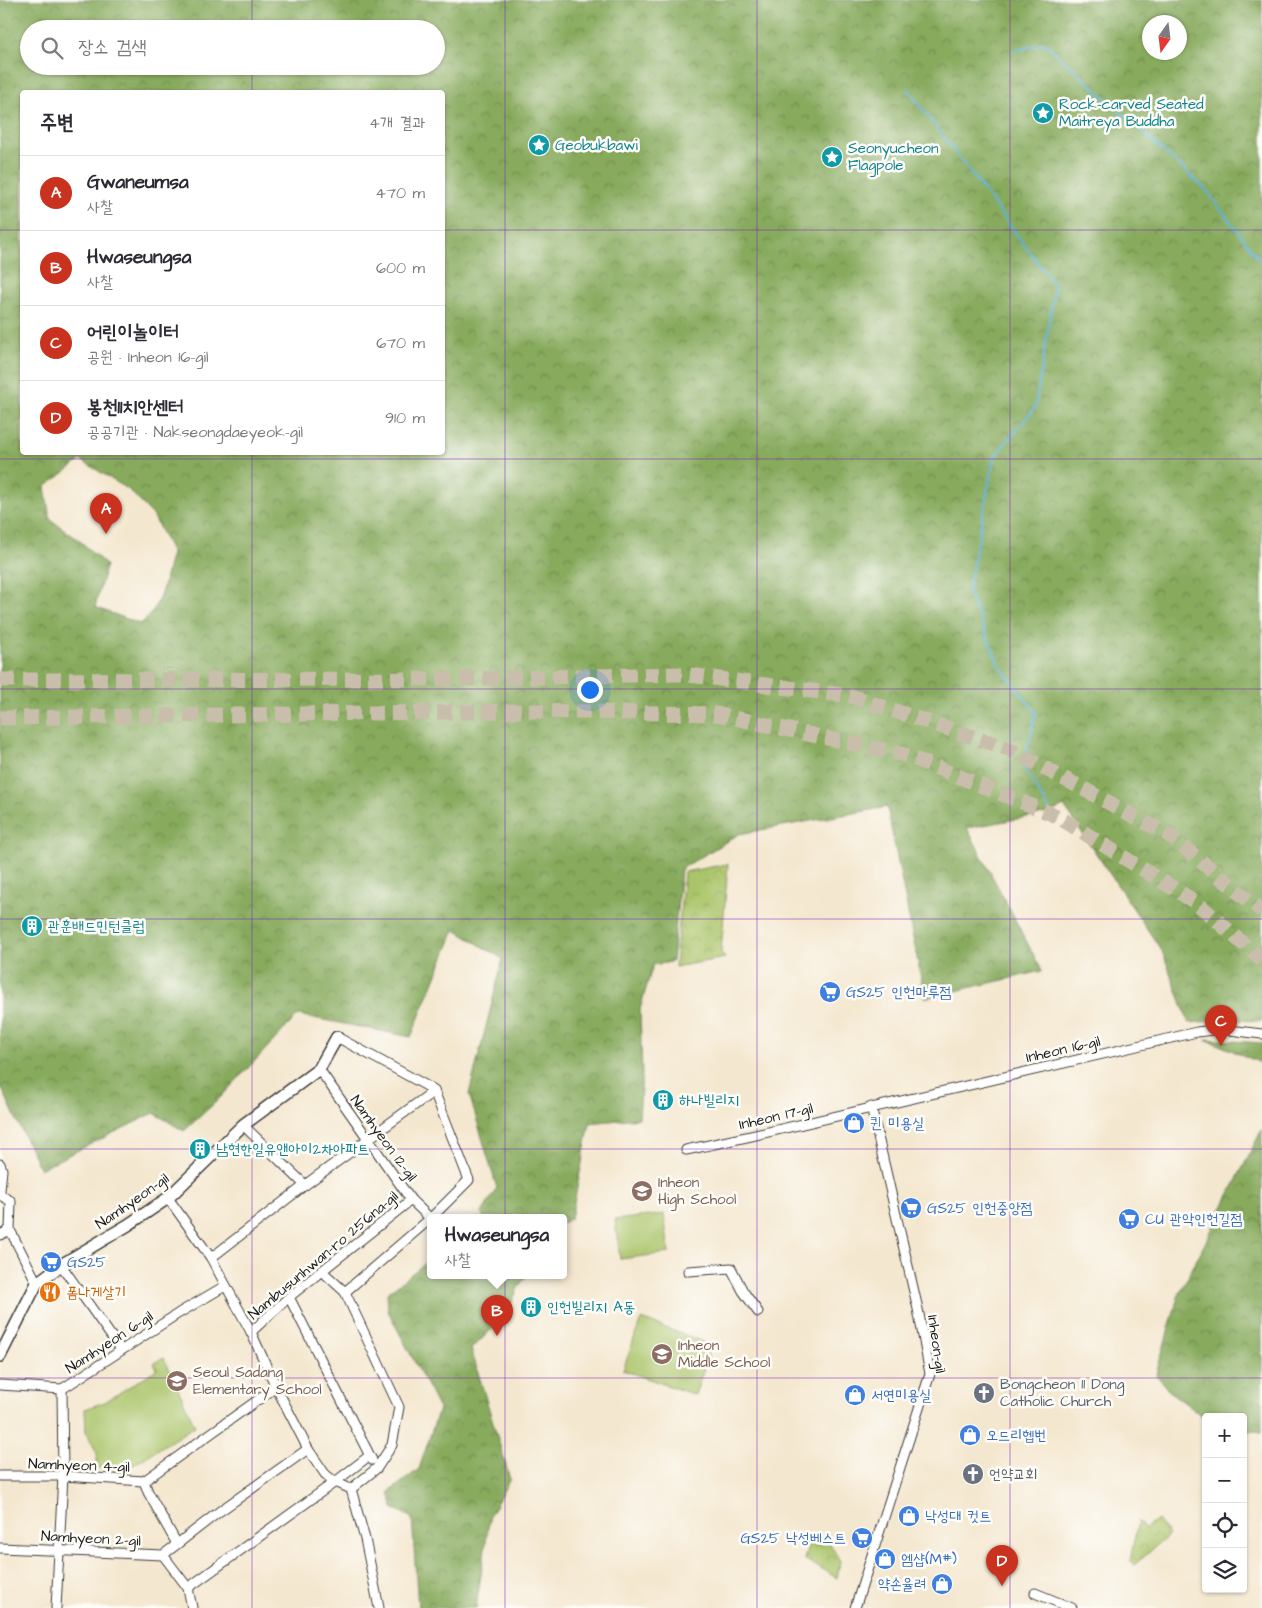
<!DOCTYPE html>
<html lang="ko">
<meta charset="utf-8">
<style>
:root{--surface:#fff;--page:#f2f2f3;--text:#2b2b33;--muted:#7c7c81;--line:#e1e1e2;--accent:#c8321e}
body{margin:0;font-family:"Architects Daughter","Poor Story",sans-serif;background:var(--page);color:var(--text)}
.controls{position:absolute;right:15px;bottom:15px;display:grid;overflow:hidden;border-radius:5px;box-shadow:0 1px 4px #0004}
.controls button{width:45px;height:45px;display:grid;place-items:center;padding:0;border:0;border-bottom:1px solid var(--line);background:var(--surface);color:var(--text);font:25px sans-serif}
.compass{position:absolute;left:1142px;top:15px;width:45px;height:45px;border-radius:50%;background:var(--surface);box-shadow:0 1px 4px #0004;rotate:194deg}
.you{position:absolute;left:589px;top:689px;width:18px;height:18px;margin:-12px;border:4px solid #fff;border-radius:50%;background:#1a73e8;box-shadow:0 0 0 8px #1a73e833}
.badge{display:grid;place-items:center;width:32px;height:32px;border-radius:50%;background:var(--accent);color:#fff;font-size:16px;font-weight:700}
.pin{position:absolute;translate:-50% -41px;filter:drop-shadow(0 1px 2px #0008)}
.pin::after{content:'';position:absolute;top:26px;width:18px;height:15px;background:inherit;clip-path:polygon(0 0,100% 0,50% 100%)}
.popup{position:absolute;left:427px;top:1214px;width:140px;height:65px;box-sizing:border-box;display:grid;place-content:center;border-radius:5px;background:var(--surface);filter:drop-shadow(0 1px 4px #0005);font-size:16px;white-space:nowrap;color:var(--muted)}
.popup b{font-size:19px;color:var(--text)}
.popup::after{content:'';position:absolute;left:50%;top:100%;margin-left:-10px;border:10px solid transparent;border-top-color:var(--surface)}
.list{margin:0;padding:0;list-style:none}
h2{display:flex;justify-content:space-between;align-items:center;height:65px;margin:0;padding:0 20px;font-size:21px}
h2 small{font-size:16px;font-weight:400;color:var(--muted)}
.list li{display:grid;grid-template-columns:32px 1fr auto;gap:15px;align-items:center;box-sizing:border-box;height:75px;padding:0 20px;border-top:1px solid var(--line)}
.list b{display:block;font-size:19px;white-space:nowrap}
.list p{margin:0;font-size:16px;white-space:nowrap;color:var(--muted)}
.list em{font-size:16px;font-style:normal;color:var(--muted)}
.icon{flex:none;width:28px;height:28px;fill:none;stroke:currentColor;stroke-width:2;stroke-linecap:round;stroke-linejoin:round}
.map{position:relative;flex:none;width:1262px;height:1608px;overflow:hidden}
.search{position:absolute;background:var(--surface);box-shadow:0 1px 4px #0004;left:20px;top:20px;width:425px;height:55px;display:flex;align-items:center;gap:12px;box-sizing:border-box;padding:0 18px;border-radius:28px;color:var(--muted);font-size:19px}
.panel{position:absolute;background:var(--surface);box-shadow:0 1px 4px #0004;left:20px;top:90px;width:425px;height:365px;border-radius:5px}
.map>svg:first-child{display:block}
.forest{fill:url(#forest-crowns);stroke:#52633c;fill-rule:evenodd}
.park{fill:url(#park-crowns);stroke:#637042}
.pitch{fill:#aac469;stroke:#637042}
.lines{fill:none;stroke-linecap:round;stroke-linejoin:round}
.stream{stroke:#5cb2d9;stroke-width:2}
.trunk-tunnel{stroke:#c9beab;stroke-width:15;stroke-dasharray:15 8;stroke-linecap:butt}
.minor-casing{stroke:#3c3a37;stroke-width:11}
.tertiary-casing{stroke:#3c3a37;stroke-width:14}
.minor{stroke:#fff;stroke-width:9}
.tertiary{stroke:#fff;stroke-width:11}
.grid{fill:none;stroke:#7b2cbf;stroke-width:1;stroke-opacity:0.55}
.labels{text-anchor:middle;stroke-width:5;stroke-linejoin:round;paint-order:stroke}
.culture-label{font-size:15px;fill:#0d838f;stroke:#fdfcf7;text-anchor:start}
.shop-label{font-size:15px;fill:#366cbe;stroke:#fdfcf7;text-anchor:start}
.street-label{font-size:15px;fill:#1c1c1c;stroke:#fdfcf7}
.education-label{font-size:15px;fill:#785e54;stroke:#fdfcf7;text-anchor:start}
.food-label{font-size:15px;fill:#c56008;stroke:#fdfcf7;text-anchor:start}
.worship-label{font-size:15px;fill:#5b616d;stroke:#fdfcf7;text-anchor:start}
</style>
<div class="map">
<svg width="1262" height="1608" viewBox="0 0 1262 1608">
<defs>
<pattern id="forest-crowns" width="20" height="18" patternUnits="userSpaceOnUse" patternTransform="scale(1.25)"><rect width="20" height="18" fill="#87aa5d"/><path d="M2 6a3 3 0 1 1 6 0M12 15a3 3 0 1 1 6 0" fill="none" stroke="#6e8a4c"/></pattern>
<pattern id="park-crowns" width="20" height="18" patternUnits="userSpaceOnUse" patternTransform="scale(1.25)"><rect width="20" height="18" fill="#aac469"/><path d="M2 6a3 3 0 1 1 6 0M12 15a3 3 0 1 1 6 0" fill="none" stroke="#92a85a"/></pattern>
</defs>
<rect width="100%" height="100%" fill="#fdfcf7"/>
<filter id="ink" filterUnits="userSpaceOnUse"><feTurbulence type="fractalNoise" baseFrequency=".02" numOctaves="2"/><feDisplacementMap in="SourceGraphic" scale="10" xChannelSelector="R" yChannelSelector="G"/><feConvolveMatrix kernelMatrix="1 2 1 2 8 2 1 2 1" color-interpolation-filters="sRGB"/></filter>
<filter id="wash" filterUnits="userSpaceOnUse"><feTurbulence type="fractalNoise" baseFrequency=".0096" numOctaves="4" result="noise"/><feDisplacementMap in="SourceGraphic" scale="20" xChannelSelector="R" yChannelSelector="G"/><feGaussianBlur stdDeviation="1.12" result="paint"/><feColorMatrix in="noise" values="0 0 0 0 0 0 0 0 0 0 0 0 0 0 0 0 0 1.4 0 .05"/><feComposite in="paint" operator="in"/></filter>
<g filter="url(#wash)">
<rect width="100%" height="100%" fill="#f4e7cf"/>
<g class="forest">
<path d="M0,0H1262V1021L1225,1020L1189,1023L1162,951L1064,806L1050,813L967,828L1042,971L925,998L887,807L739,834L681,869L672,962L653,965L640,1009L642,1074L639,1118L590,1123L571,1218L563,1223V1217H483L482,1213L497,1188L469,1094L503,959L455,930L411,1037L298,1015L218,1100L184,1131L154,1113L40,1169L0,1085ZM1150,22H1180V52H1150ZM29,29H436V66H29ZM442,92V452H22V92ZM81,460L129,490L153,515L172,553C165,577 161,610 140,624L95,607L106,565L80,541L50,519L45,487Z"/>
<polygon points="1205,1039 1262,1043 1262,1065 1261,1063"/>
<polygon points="1262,1129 1262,1433 1256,1430 1243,1432 1243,1417 1206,1417 1206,1419 1168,1390 1156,1374 1178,1297"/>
<polygon points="429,1260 431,1262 431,1275 527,1275 519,1286 506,1316 471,1349 510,1479 490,1515 476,1608 418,1608 412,1518 393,1508 389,1492 419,1469 439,1409 388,1311 387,1293"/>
</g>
<g class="park">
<polygon points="728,864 721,952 725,958 675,967 684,872"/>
<polygon points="1157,1520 1169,1535 1134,1565 1130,1561 1138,1521 1145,1529"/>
<polygon points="825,1535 840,1561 837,1578 804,1559 811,1537 822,1541"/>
</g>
<g class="pitch">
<polygon points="664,1214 669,1253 620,1259 615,1220"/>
<polygon points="641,1319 702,1341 708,1356 695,1395 623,1370"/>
<polygon points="164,1358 195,1426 125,1470 97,1468 97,1453 86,1432 85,1409 105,1402 157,1369 154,1363"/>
</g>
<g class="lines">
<g class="stream">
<polyline points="1013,51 1045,43 1206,190 1262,263"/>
<polyline points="907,88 1055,286 1035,408 994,457 968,591 999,665 1036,713 1023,766 1049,809"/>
</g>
</g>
</g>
<g filter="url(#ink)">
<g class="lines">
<g class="trunk-tunnel">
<polyline points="0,680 447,679 682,674 850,696 1009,749 1169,835 1262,911"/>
<polyline points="0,718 526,711 716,714 905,755 1057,816 1197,903 1262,960"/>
</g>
<g class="minor-casing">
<g id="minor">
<polyline points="337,1037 425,1085 434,1091 469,1180 432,1217"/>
<polyline points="319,1069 411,1200 431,1219"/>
<polyline points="243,1125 305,1185"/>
<polyline points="686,1150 751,1136 1197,1032 1221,1029 1262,1034"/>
<polyline points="0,1164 2,1170 0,1190"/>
<polyline points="0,1195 11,1201 10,1230"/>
<polyline points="168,1198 211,1258 251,1332 276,1387 308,1449 325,1474 335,1482 351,1489 365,1539 379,1608"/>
<polyline points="0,1235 10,1230 37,1283"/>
<polyline points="211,1258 305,1185 434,1091"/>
<polyline points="61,1265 121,1350"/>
<polyline points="322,1271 345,1292"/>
<polyline points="688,1271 731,1268 743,1291 758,1312"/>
<polyline points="289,1297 372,1460"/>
<polyline points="251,1332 289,1297 411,1200"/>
<polyline points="0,1385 62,1389 179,1313 225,1286"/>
<polyline points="0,1476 63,1476 144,1481 276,1387"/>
<polyline points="144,1481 148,1492 177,1544"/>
<polyline points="351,1489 377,1468 392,1445 399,1407 345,1292 431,1218"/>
<polyline points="0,1548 163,1555 220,1511 308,1449"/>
<polyline points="163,1555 188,1588"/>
<polyline points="1035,1593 1072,1608"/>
<polyline points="56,1608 63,1476 62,1389"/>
<polyline points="192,1608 188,1588 335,1482 369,1456"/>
<polyline points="855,1608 930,1374 918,1309 871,1107"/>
</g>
</g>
<g class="tertiary-casing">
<polyline id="tertiary" points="0,1356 37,1283 61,1265 128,1225 168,1198 243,1125 319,1069 337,1037"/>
</g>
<use href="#minor" class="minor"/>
<use href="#tertiary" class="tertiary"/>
</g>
</g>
<path class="grid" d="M252,0V29M505,0V1608M757,0V1608M1010,0V1608M252,66V92M0,230H22M442,230H1262M252,452V1608M0,459H1262M0,689H1262M0,919H1262M0,1149H1262M0,1378H1262"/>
<defs>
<g id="sight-disc" transform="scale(1.125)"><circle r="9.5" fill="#0f9aa8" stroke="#fdfcf7"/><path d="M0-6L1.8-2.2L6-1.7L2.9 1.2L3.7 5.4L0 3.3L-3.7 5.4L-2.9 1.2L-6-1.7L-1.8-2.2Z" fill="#fff"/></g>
<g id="building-disc" transform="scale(1.125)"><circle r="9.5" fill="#0f9aa8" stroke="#fdfcf7"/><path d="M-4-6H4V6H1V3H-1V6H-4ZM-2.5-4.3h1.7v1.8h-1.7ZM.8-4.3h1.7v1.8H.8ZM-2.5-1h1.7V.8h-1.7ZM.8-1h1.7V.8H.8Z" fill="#fff"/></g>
<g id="supermarket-disc" transform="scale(1.125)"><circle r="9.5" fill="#3f7fe0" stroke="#fdfcf7"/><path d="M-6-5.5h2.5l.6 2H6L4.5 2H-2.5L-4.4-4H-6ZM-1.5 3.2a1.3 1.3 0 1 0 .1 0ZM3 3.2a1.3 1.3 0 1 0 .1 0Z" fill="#fff"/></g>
<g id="shop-disc" transform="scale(1.125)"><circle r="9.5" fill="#3f7fe0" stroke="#fdfcf7"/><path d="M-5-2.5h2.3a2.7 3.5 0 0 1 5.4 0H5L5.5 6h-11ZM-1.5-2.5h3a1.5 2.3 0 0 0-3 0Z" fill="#fff"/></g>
<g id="school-disc" transform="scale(1.125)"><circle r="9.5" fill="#8d6e63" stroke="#fdfcf7"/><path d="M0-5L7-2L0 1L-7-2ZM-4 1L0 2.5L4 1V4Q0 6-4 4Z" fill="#fff"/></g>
<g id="restaurant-disc" transform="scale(1.125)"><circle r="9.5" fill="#e8710a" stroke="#fdfcf7"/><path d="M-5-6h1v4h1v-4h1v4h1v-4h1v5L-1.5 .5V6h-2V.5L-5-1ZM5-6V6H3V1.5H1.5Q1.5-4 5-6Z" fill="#fff"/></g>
<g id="church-disc" transform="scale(1.125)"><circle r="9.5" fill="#6b7280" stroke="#fdfcf7"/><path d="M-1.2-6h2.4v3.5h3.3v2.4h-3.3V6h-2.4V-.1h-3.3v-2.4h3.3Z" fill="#fff"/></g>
</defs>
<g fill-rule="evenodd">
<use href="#sight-disc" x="1043" y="113"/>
<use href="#sight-disc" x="539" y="145"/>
<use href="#sight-disc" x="832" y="157"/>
<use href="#building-disc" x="32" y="926"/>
<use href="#supermarket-disc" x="830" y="992"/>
<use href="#building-disc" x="663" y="1100"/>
<use href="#shop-disc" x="854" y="1123"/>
<use href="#building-disc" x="200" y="1149"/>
<use href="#school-disc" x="642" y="1191"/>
<use href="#supermarket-disc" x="911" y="1208"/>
<use href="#supermarket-disc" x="1129" y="1219"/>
<use href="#supermarket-disc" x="51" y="1262"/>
<use href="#restaurant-disc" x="50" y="1292"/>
<use href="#building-disc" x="531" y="1307"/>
<use href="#school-disc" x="662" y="1354"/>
<use href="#school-disc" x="177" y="1381"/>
<use href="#church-disc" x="984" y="1393"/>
<use href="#shop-disc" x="855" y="1395"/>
<use href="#shop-disc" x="970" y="1435"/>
<use href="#church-disc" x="973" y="1474"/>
<use href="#shop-disc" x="909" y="1516"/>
<use href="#supermarket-disc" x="862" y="1538"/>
<use href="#shop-disc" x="885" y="1559"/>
<use href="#shop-disc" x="942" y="1584"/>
</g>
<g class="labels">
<g class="culture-label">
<text x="1059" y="109">Rock-carved Seated<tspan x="1059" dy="17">Maitreya Buddha</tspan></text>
<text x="555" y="150">Geobukbawi</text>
<text x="848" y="153">Seonyucheon<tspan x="848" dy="17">Flagpole</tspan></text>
<text x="48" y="931">관훈배드민턴클럽</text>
<text x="679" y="1105">하나빌리지</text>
<text x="216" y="1154">남현한일유앤아이2차아파트</text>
<text x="547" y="1312">인헌빌리지 A동</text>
</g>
<g class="shop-label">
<text x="846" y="997">GS25 인헌마루점</text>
<text x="870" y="1128">퀸 미용실</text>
<text x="927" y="1213">GS25 인헌중앙점</text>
<text x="1145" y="1224">CU 관악인헌길점</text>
<text x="67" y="1267">GS25</text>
<text x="871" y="1400">서연미용실</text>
<text x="986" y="1440">오드리헵번</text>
<text x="925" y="1521">낙성대 컷트</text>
<text x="846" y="1543" text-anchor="end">GS25 낙성베스트</text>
<text x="901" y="1564">엠샵(M#)</text>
<text x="926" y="1589" text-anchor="end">약손율려</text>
</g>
<g class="street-label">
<text transform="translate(1063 1049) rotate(-13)" y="5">Inheon 16-gil</text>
<text transform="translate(776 1116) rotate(-13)" y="5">Inheon 17-gil</text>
<text transform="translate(384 1138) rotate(54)" y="5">Namhyeon 12-gil</text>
<text transform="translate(132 1201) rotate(-35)" y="5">Namhyeon-gil</text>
<text transform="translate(323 1255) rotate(-40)" y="5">Nambusunhwan-ro 256na-gil</text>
<text transform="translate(109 1342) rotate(-33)" y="5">Namhyeon 6-gil</text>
<text transform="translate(937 1344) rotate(82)" y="5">Inheon-gil</text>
<text transform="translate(79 1465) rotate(2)" y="5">Namhyeon 4-gil</text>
<text transform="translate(91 1538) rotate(3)" y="5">Namhyeon 2-gil</text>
</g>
<g class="education-label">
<text x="658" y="1187">Inheon<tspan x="658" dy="17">High School</tspan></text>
<text x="678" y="1350">Inheon<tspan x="678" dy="17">Middle School</tspan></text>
<text x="193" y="1377">Seoul Sadang<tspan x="193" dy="17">Elementary School</tspan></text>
</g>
<g class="food-label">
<text x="66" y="1297">폼나게살기</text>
</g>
<g class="worship-label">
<text x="1000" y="1389">Bongcheon 11 Dong<tspan x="1000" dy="17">Catholic Church</tspan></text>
<text x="989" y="1479">언약교회</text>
</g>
</g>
</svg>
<div class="controls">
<button>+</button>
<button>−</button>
<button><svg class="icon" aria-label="locate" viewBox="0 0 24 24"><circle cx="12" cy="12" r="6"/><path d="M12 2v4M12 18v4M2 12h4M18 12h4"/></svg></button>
<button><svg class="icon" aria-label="layers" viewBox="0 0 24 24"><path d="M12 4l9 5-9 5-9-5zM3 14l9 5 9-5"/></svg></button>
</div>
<svg class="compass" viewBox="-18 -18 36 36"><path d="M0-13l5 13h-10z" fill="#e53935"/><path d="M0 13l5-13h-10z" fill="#7c7c81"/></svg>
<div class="you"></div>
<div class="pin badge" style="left:106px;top:534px">A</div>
<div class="pin badge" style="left:497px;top:1336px">B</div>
<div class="popup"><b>Hwaseungsa</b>사찰</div>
<div class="pin badge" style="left:1221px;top:1046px">C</div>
<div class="pin badge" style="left:1002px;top:1586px">D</div>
<div class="search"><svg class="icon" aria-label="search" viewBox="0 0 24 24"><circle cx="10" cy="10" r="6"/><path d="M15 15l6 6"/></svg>장소 검색</div>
<section class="panel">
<h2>주변<small>4개 결과</small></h2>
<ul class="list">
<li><span class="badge">A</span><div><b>Gwaneumsa</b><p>사찰</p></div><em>470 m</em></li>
<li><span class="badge">B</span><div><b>Hwaseungsa</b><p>사찰</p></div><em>600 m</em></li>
<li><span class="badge">C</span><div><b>어린이놀이터</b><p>공원 · Inheon 16-gil</p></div><em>670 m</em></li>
<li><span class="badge">D</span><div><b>봉천11치안센터</b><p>공공기관 · Nakseongdaeyeok-gil</p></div><em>910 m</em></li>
</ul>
</section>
</div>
